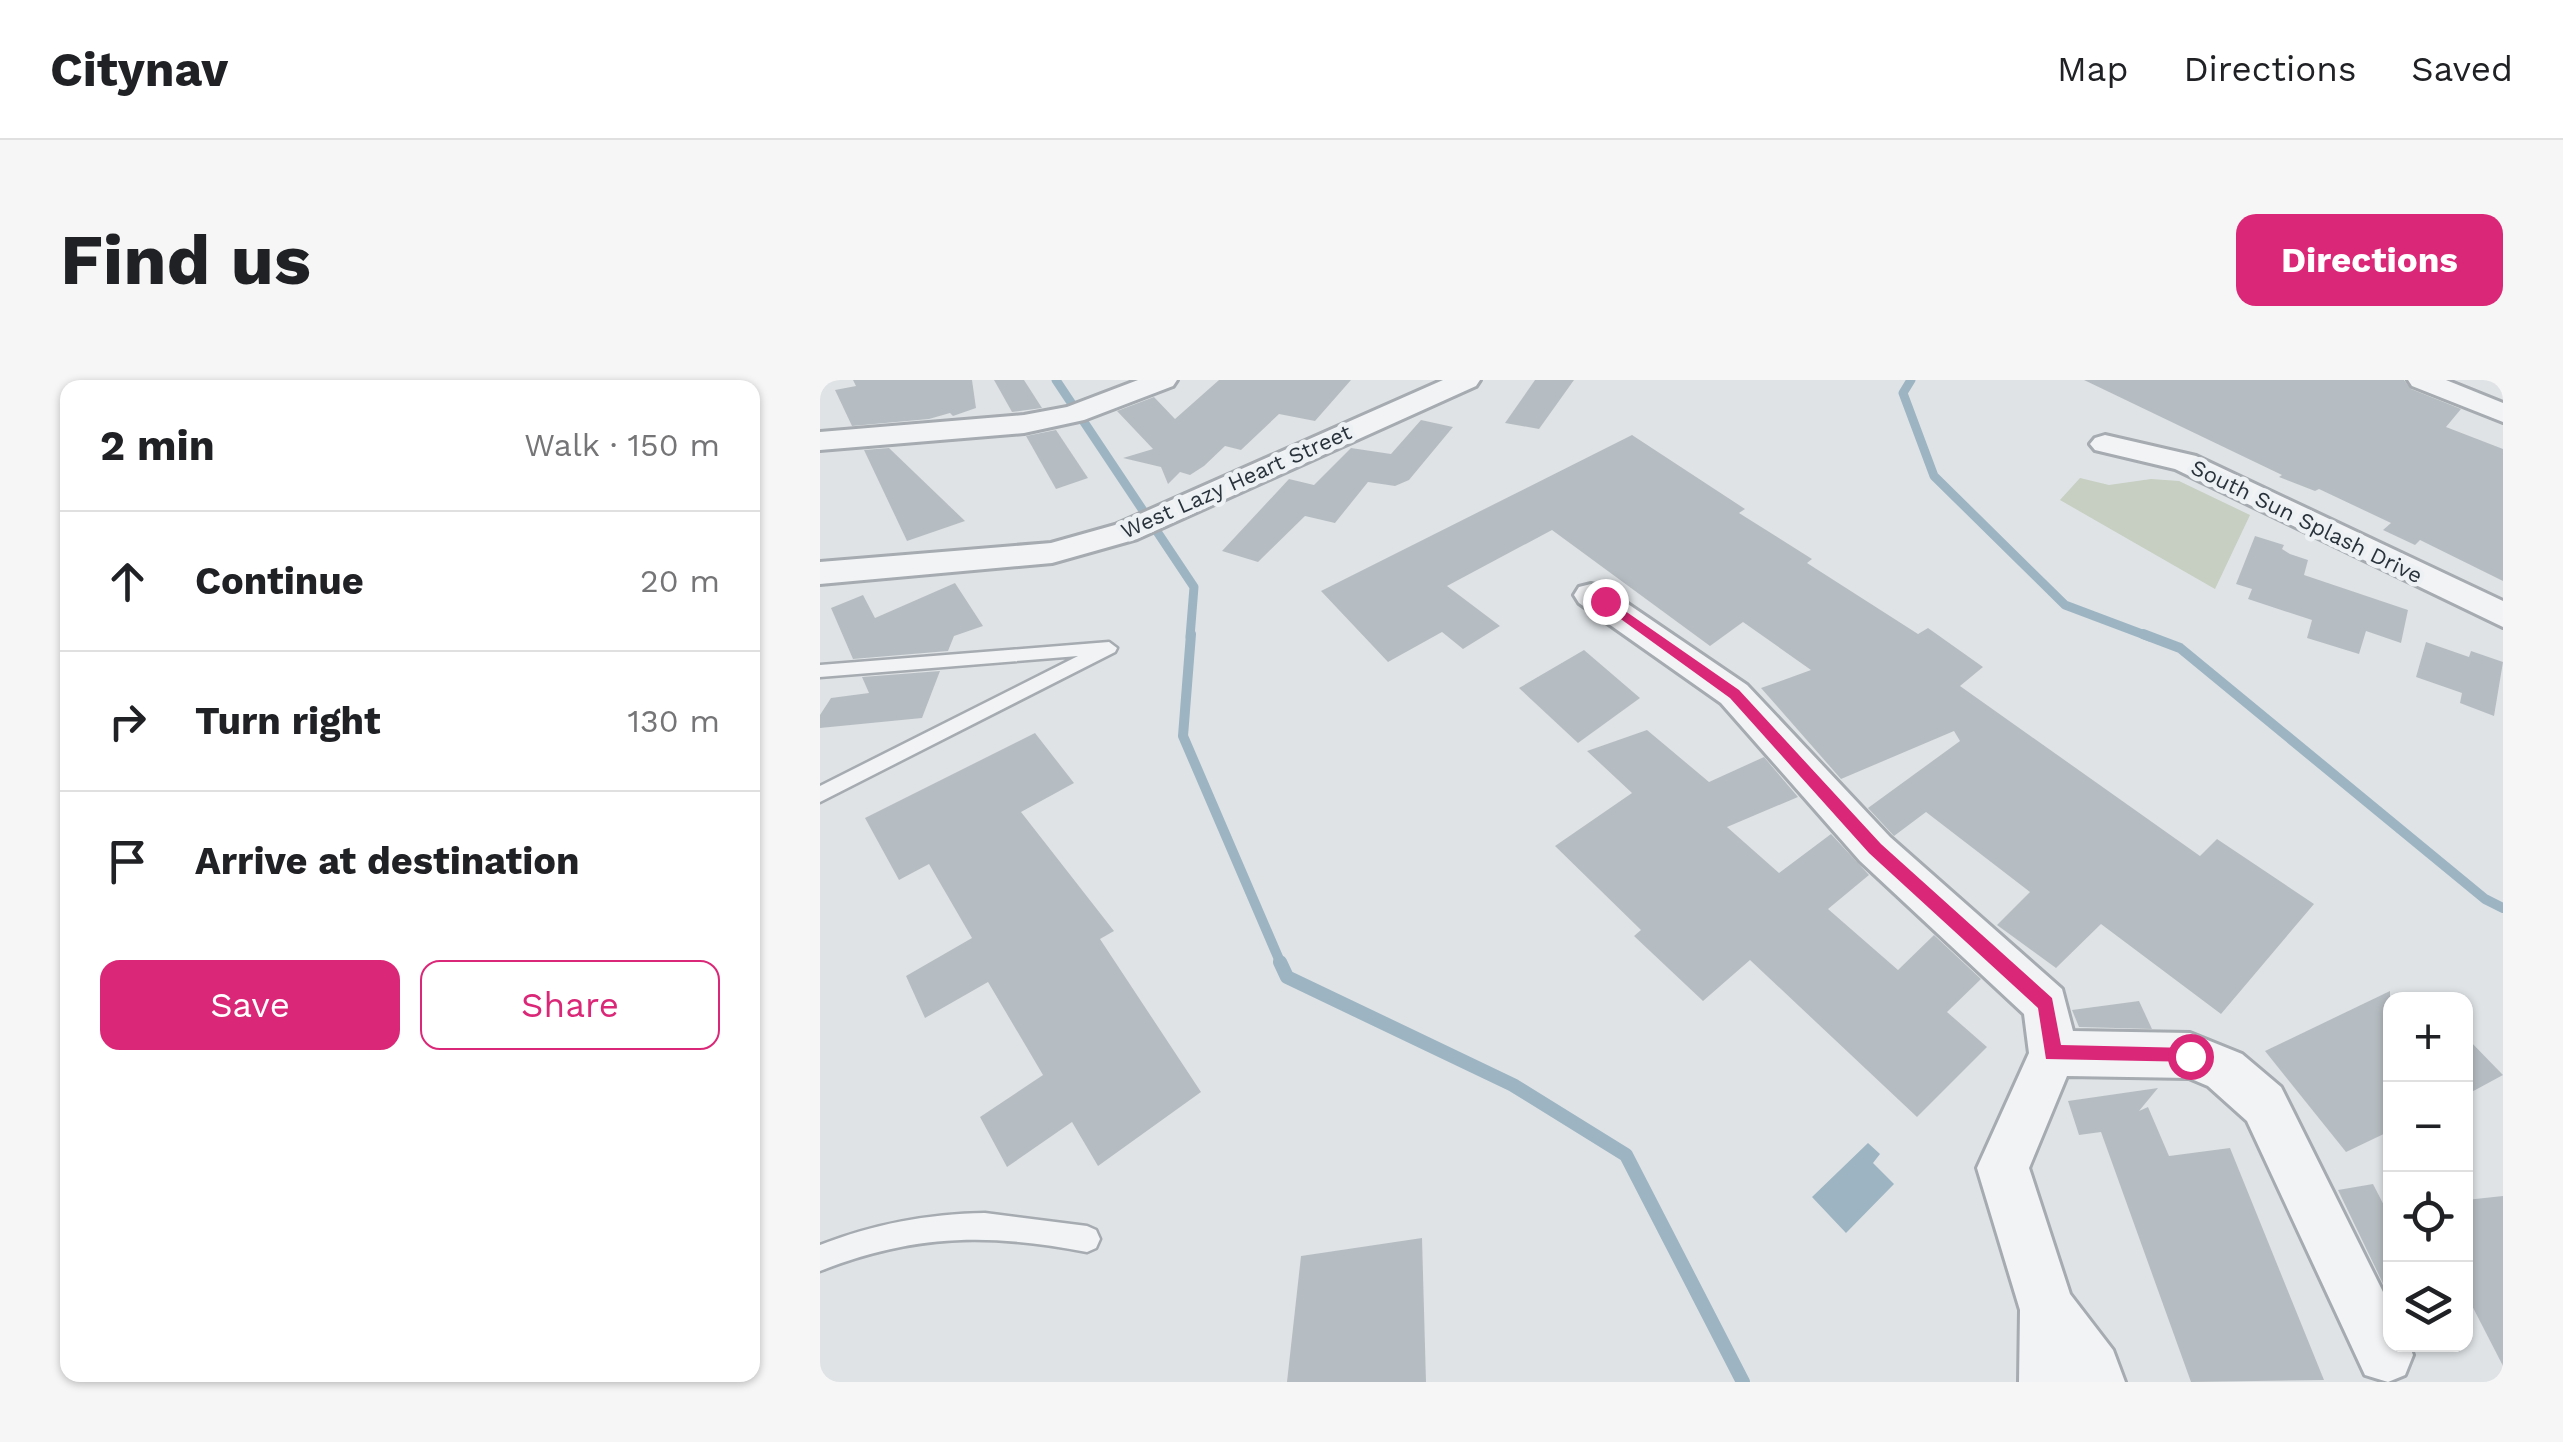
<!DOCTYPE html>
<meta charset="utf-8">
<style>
:root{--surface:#fff;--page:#f6f6f6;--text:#202124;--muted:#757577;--line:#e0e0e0;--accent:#db2777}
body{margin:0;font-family:"Work Sans",sans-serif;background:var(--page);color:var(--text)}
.controls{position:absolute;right:30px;bottom:30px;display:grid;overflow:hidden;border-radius:20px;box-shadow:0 2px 8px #0004}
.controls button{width:90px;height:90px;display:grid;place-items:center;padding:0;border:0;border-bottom:2px solid var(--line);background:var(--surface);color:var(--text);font:50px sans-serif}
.stop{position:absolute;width:30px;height:30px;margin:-22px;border:8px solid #db2777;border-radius:50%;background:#fff}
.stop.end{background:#db2777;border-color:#fff;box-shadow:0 2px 10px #0008}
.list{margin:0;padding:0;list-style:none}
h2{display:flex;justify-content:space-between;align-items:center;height:130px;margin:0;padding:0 40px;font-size:42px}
h2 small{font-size:32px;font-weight:400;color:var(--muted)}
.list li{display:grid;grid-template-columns:65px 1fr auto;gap:30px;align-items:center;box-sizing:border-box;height:140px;padding:0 40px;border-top:2px solid var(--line)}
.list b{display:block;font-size:38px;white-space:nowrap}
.list em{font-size:32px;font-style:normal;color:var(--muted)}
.actions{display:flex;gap:20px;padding:30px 40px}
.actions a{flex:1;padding:22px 0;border:2px solid var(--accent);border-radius:20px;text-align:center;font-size:35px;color:var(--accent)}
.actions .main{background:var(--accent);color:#fff}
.icon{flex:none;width:55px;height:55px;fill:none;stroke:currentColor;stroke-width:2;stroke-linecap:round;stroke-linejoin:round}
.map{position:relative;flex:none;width:1683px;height:1002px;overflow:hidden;border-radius:20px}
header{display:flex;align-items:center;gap:60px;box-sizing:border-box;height:140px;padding:0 50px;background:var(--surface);border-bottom:2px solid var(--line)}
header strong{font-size:48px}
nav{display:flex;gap:55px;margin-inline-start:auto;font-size:35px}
.intro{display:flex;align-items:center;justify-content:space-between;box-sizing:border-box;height:240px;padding:0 60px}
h1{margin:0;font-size:70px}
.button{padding:25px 45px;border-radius:20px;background:var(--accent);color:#fff;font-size:35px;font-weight:700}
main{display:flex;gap:60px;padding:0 60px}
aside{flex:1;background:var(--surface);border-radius:20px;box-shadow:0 2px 8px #0004}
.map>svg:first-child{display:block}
.green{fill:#c6cfc1}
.water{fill:#9db5c3}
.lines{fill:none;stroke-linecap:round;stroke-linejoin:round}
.stream-far2{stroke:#9db5c3;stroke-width:9}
.stream-far1{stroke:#9db5c3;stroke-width:10}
.stream{stroke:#9db5c3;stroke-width:14}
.building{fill:#b6bdc2}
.lane-casing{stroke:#a5abb0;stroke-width:5}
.street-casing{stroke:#a5abb0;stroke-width:6}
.lane{fill:#f1f3f5;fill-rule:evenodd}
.street{fill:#f1f3f5;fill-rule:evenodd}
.route{fill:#db2777}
.labels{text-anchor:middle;stroke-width:9;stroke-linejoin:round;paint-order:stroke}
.far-street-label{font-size:22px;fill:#29333c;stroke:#eef1f4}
</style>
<header>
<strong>Citynav</strong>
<nav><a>Map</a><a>Directions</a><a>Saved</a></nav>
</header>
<div class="intro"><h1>Find us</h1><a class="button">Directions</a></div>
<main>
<aside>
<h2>2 min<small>Walk · 150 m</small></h2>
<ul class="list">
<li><svg class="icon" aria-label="ahead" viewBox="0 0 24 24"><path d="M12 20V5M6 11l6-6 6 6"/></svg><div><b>Continue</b></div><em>20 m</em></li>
<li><svg class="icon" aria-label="right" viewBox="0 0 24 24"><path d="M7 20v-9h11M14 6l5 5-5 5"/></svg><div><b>Turn right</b></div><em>130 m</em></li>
<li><svg class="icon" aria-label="arrive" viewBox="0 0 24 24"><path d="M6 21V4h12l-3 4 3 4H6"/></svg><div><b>Arrive at destination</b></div></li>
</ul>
<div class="actions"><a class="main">Save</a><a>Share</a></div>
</aside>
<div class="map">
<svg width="1683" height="1002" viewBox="0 0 1683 1002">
<rect width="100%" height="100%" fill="#dfe3e6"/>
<polygon class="green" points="1260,98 1289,105 1331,99 1359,101 1430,135 1395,209 1240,120"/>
<polygon class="water" points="1048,763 1060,774 1053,783 1074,804 1026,853 992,817"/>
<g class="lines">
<g class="stream-far2">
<polyline points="236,0 374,207 370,257"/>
<polyline points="1091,0 1083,13 1114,96 1245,225 1330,257"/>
</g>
<g class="stream-far1">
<polyline points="371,254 363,356 461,584"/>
<polyline points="1323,254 1360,268 1665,519 1683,528"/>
</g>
<polyline class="stream" points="460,582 467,597 693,705 806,775 923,1002"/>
</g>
<g class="building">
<polygon points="33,0 152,0 156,28 133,36 130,33 109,39 32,46 15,10 36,6"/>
<polygon points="174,0 204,0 222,28 192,32"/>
<polygon points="399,0 531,0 495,41 459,34 421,70 405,66 384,86 370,95 360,92 348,104 341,87 303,78 333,69 297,31 334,17 355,39"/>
<polygon points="715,0 754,0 719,49 685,43"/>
<polygon points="1264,0 1584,0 1591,9 1641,29 1626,47 1683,69 1683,201 1600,160 1595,165 1563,150 1571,143 1499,109 1495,111 1459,97 1462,95"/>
<polygon points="601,40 633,47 589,100 575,106 548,102 515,143 485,136 438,182 402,171 469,99 494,105 531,68 571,74"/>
<polygon points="236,50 268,98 236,109 206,56"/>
<polygon points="812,55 925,129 919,133 992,179 987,183 1098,254 1108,248 1163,287 1140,306 1380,476 1397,459 1494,524 1401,634 1281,544 1236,588 1177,545 1210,512 1106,432 1074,456 1048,428 1140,361 1134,351 1021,399 941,308 991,290 923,242 890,266 732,150 627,206 680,246 643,269 622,252 568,282 501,211"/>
<polygon points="69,68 145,141 87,161 44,70"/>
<polygon points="1435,156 1464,165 1462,169 1470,174 1488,180 1484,195 1588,230 1581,263 1546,251 1539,274 1487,258 1492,240 1428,219 1432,209 1416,204"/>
<polygon points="135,203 163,246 134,256 128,271 33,279 11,228 43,215 55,238"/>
<polygon points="1606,262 1649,277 1651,271 1683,282 1674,336 1640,323 1642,313 1596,297"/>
<polygon points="764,270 820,318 758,363 699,308"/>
<polygon points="120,291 102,338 0,348 0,335 11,318 49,313 42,297"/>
<polygon points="827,350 889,402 944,377 978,417 907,447 959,493 1011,454 1049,495 1008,529 1078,590 1114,555 1161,599 1127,632 1167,667 1097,737 930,580 883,621 814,556 821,550 735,466 812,413 767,371"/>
<polygon points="215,353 254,403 201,432 294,551 280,559 381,712 278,786 252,742 187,787 160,737 223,695 168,602 105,638 86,596 152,558 109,484 79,500 45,438"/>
<polygon points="1570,611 1570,751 1526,772 1445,671"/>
<polygon points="1319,621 1332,649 1259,647 1252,630"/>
<polygon points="1646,657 1683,695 1646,715"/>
<polygon points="1338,708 1319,731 1328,727 1349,776 1410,768 1504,1000 1371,1002 1281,752 1259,755 1248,721"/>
<polygon points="1553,804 1570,837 1570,918 1518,810"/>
<polygon points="1683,816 1683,986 1646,914 1646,820"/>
<polygon points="602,858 606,1002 467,1002 481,876"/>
</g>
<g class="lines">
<g class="lane-casing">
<g id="lane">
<polygon points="289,262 297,268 295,272 0,422 0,406 258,276 0,297 0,285"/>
<path d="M165,833L267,846L276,850L280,859L276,868L267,872C169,853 94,854 0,891V865C54,844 106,834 165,833Z"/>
</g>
</g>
<g class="street-casing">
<g id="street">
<polygon points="318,0 357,0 353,6 264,40 204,53 0,70 0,52 204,35 247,27"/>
<polygon points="623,0 660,0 656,6 317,159 232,183 0,204 0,182 231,163 295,145"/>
<polygon points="1588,0 1626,0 1683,23 1683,42 1592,6"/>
<polygon points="1285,55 1376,76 1683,221 1683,247 1355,89 1275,70 1270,64 1275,58"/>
<polygon points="771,204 783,207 927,305 1070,457 1242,609 1253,651 1370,653 1422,674 1461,707 1570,926 1570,964 1589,964 1593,975 1585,995 1568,1002 1545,995 1427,741 1388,706 1369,698 1247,696 1209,788 1250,914 1293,970 1305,1002 1199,1002 1200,930 1157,788 1209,673 1204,634 1040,481 901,323 759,223 754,215 759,207"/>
</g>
</g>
<use href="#lane" class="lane"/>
<use href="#street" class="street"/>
</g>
<polygon class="route" points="785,217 919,310 1061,464 1232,618 1241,665 1370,668 1380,676 1377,682 1226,679 1218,628 1049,473 910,318 780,224 780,218"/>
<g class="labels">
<g class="far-street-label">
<text transform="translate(416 101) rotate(-24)" y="8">West Lazy Heart Street</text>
<text transform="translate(1487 141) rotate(26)" y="8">South Sun Splash Drive</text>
</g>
</g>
</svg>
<div class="controls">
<button>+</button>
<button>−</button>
<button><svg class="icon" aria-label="locate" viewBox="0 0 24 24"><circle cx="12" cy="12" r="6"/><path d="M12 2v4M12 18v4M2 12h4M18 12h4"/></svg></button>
<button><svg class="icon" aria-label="layers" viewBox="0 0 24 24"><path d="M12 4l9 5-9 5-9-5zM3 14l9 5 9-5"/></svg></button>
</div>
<div class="stop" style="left:1370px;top:676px"></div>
<div class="stop end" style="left:785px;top:221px"></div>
</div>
</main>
